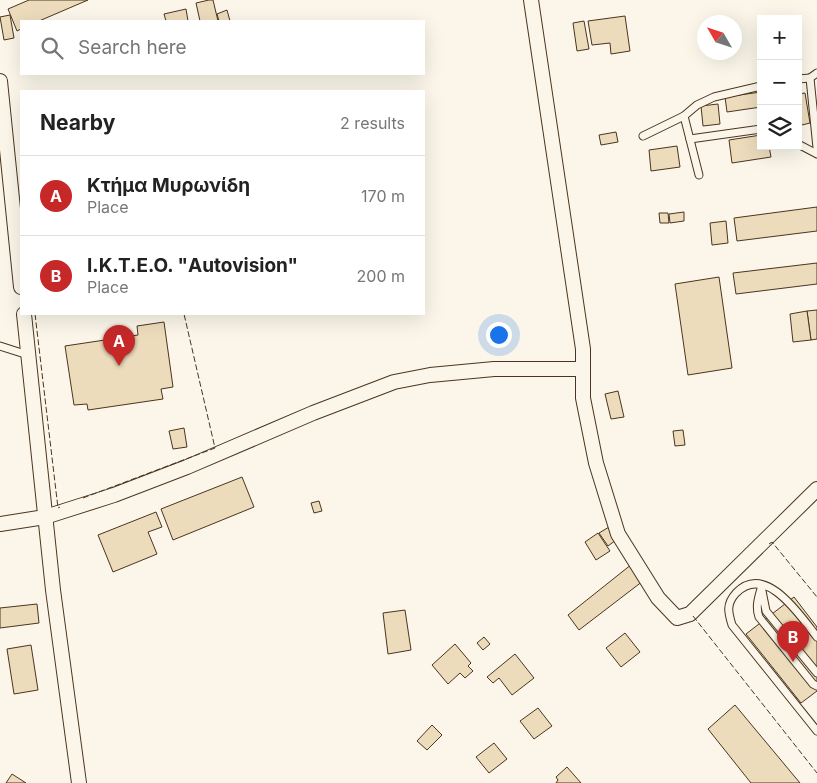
<!DOCTYPE html>
<meta charset="utf-8">
<style>
:root{--surface:#fff;--page:#f6f6f6;--text:#222;--muted:#767676;--line:#e0e0e0;--accent:#c62828}
body{margin:0;font-family:Inter,sans-serif;background:var(--page);color:var(--text)}
.controls{position:absolute;right:15px;top:15px;display:grid;overflow:hidden;border-radius:0px;box-shadow:0 5px 20px #0002}
.controls button{width:45px;height:45px;display:grid;place-items:center;padding:0;border:0;border-bottom:1px solid var(--line);background:var(--surface);color:var(--text);font:25px sans-serif}
.compass{position:absolute;left:697px;top:15px;width:45px;height:45px;border-radius:50%;background:var(--surface);box-shadow:0 5px 20px #0002;rotate:309deg}
.you{position:absolute;left:498px;top:334px;width:18px;height:18px;margin:-12px;border:4px solid #fff;border-radius:50%;background:#1a73e8;box-shadow:0 0 0 8px #1a73e833}
.badge{display:grid;place-items:center;width:32px;height:32px;border-radius:50%;background:var(--accent);color:#fff;font-size:16px;font-weight:700}
.pin{position:absolute;translate:-50% -41px;filter:drop-shadow(0 1px 2px #0008)}
.pin::after{content:'';position:absolute;top:26px;width:18px;height:15px;background:inherit;clip-path:polygon(0 0,100% 0,50% 100%)}
.list{margin:0;padding:0;list-style:none}
h2{display:flex;justify-content:space-between;align-items:center;height:65px;margin:0;padding:0 20px;font-size:21px}
h2 small{font-size:16px;font-weight:400;color:var(--muted)}
.list li{display:grid;grid-template-columns:32px 1fr auto;gap:15px;align-items:center;box-sizing:border-box;height:80px;padding:0 20px;border-top:1px solid var(--line)}
.list b{display:block;font-size:19px;white-space:nowrap}
.list p{margin:0;font-size:16px;white-space:nowrap;color:var(--muted)}
.list em{font-size:16px;font-style:normal;color:var(--muted)}
.icon{flex:none;width:28px;height:28px;fill:none;stroke:currentColor;stroke-width:2;stroke-linecap:round;stroke-linejoin:round}
.map{position:relative;flex:none;width:817px;height:783px;overflow:hidden}
.search{position:absolute;background:var(--surface);box-shadow:0 5px 20px #0002;left:20px;top:20px;width:405px;height:55px;display:flex;align-items:center;gap:12px;box-sizing:border-box;padding:0 18px;border-radius:0px;color:var(--muted);font-size:19px}
.panel{position:absolute;background:var(--surface);box-shadow:0 5px 20px #0002;left:20px;top:90px;width:405px;height:225px;border-radius:0px}
.map>svg:first-child{display:block}
.building{fill:#ecdcbc;stroke:#4a3520}
.lines{fill:none;stroke-linecap:round;stroke-linejoin:round}
.lane-casing{stroke:#4a3520;stroke-width:9}
.street-casing{stroke:#4a3520;stroke-width:16}
.lane{stroke:#fbf6e9;stroke-width:7}
.street{stroke:#fbf6e9;stroke-width:14}
.fence{stroke:#4a3520;stroke-width:1;stroke-dasharray:6 2.5;stroke-linecap:butt}
</style>
<div class="map">
<svg width="817" height="783" viewBox="0 0 817 783">
<rect width="100%" height="100%" fill="#fbf6e9"/>
<g class="building">
<polygon points="29,0 88,0 39,21 21,21 21,29 17,31 8,9"/>
<polygon points="209,0 213,0 218,21 200,21 196,3"/>
<polygon points="186,9 188,21 166,21 164,14"/>
<polygon points="227,10 230,21 219,21 217,14"/>
<polygon points="10,15 14,38 4,40 0,17"/>
<polygon points="625,16 630,51 611,54 610,43 592,45 588,21"/>
<polygon points="584,21 589,49 577,51 573,23"/>
<polygon points="761,92 761,107 727,112 725,97"/>
<polygon points="805,93 810,123 798,126 798,94"/>
<polygon points="718,104 720,124 703,126 701,106"/>
<polygon points="616,132 618,142 601,145 599,135"/>
<polygon points="761,135 761,146 769,146 771,157 732,163 729,140"/>
<polygon points="677,146 680,167 651,171 649,150"/>
<polygon points="817,207 817,231 737,241 734,218"/>
<polygon points="684,212 684,221 670,223 669,214"/>
<polygon points="659,213 668,213 669,223 660,223"/>
<polygon points="726,221 728,243 712,245 710,223"/>
<polygon points="817,263 817,284 736,294 733,273"/>
<polygon points="719,277 732,368 688,375 675,284"/>
<polygon points="817,310 817,339 811,340 807,311"/>
<polygon points="807,311 811,340 793,342 790,314"/>
<polygon points="164,322 173,387 161,389 163,399 88,410 87,404 74,405 65,346 138,335 137,326"/>
<polygon points="618,391 624,417 611,419 605,394"/>
<polygon points="184,428 187,447 173,449 169,431"/>
<polygon points="683,430 685,445 675,446 673,431"/>
<polygon points="242,477 254,507 173,540 161,509"/>
<polygon points="319,501 322,511 314,513 311,503"/>
<polygon points="156,512 162,527 148,532 157,554 113,572 98,535"/>
<polygon points="609,527 616,540 608,546 599,533"/>
<polygon points="598,533 610,551 596,560 585,542"/>
<polygon points="632,564 643,581 579,630 568,615"/>
<polygon points="794,597 817,627 817,691 801,703 746,634"/>
<polygon points="37,604 39,623 0,628 0,608"/>
<polygon points="405,610 411,650 388,654 383,613"/>
<polygon points="625,633 640,652 621,667 606,648"/>
<polygon points="484,637 490,644 483,650 477,643"/>
<polygon points="455,644 471,663 468,666 473,671 465,678 460,673 448,684 432,665"/>
<polygon points="31,645 38,690 14,694 7,649"/>
<polygon points="515,654 534,678 512,695 499,678 493,683 487,677"/>
<polygon points="735,705 800,783 751,783 708,729"/>
<polygon points="538,708 552,726 534,739 520,721"/>
<polygon points="432,725 442,735 427,750 417,741"/>
<polygon points="494,743 507,759 489,773 476,757"/>
<polygon points="567,767 581,783 556,783 558,780 556,777"/>
<polygon points="12,774 26,783 6,783"/>
</g>
<g class="lines">
<g class="lane-casing">
<g id="lane">
<polyline points="817,73 810,78 817,148"/>
<polyline points="798,79 810,78"/>
<polyline points="684,116 699,175"/>
<polyline points="643,136 684,116 697,105 714,97 761,86"/>
<polyline points="690,139 761,129"/>
<polyline points="798,144 817,154"/>
<polyline points="0,346 28,355"/>
<path d="M762,585C759,596 755,606 759,617L813,684L817,686"/>
<polyline points="762,591 766,611 817,673"/>
<path d="M817,637C801,617 766,562 736,593C726,604 728,612 732,625L817,731"/>
</g>
</g>
<g class="street-casing">
<g id="street">
<polyline points="531,0 583,349 583,398 596,463 618,534 658,598 677,618 690,614 817,489"/>
<polyline points="0,81 21,287"/>
<polyline points="24,314 53,590 79,783"/>
<polyline points="0,524 45,517 114,495 187,467 313,413 394,382 430,375 494,369 582,369"/>
</g>
</g>
<use href="#lane" class="lane"/>
<use href="#street" class="street"/>
<g class="fence">
<polyline points="35,314 58,508 60,507"/>
<polyline points="83,498 215,448 184,314"/>
<polyline points="769,544 772,542 817,597"/>
<polyline points="693,616 817,773"/>
</g>
</g>
</svg>
<div class="controls">
<button>+</button>
<button>−</button>
<button><svg class="icon" aria-label="layers" viewBox="0 0 24 24"><path d="M12 4l9 5-9 5-9-5zM3 14l9 5 9-5"/></svg></button>
</div>
<svg class="compass" viewBox="-18 -18 36 36"><path d="M0-13l5 13h-10z" fill="#e53935"/><path d="M0 13l5-13h-10z" fill="#767676"/></svg>
<div class="you"></div>
<div class="pin badge" style="left:119px;top:366px">A</div>
<div class="pin badge" style="left:793px;top:662px">B</div>
<div class="search"><svg class="icon" aria-label="search" viewBox="0 0 24 24"><circle cx="10" cy="10" r="6"/><path d="M15 15l6 6"/></svg>Search here</div>
<section class="panel">
<h2>Nearby<small>2 results</small></h2>
<ul class="list">
<li><span class="badge">A</span><div><b>Κτήμα Μυρωνίδη</b><p>Place</p></div><em>170 m</em></li>
<li><span class="badge">B</span><div><b>I.Κ.Τ.Ε.Ο. &quot;Autovision&quot;</b><p>Place</p></div><em>200 m</em></li>
</ul>
</section>
</div>
